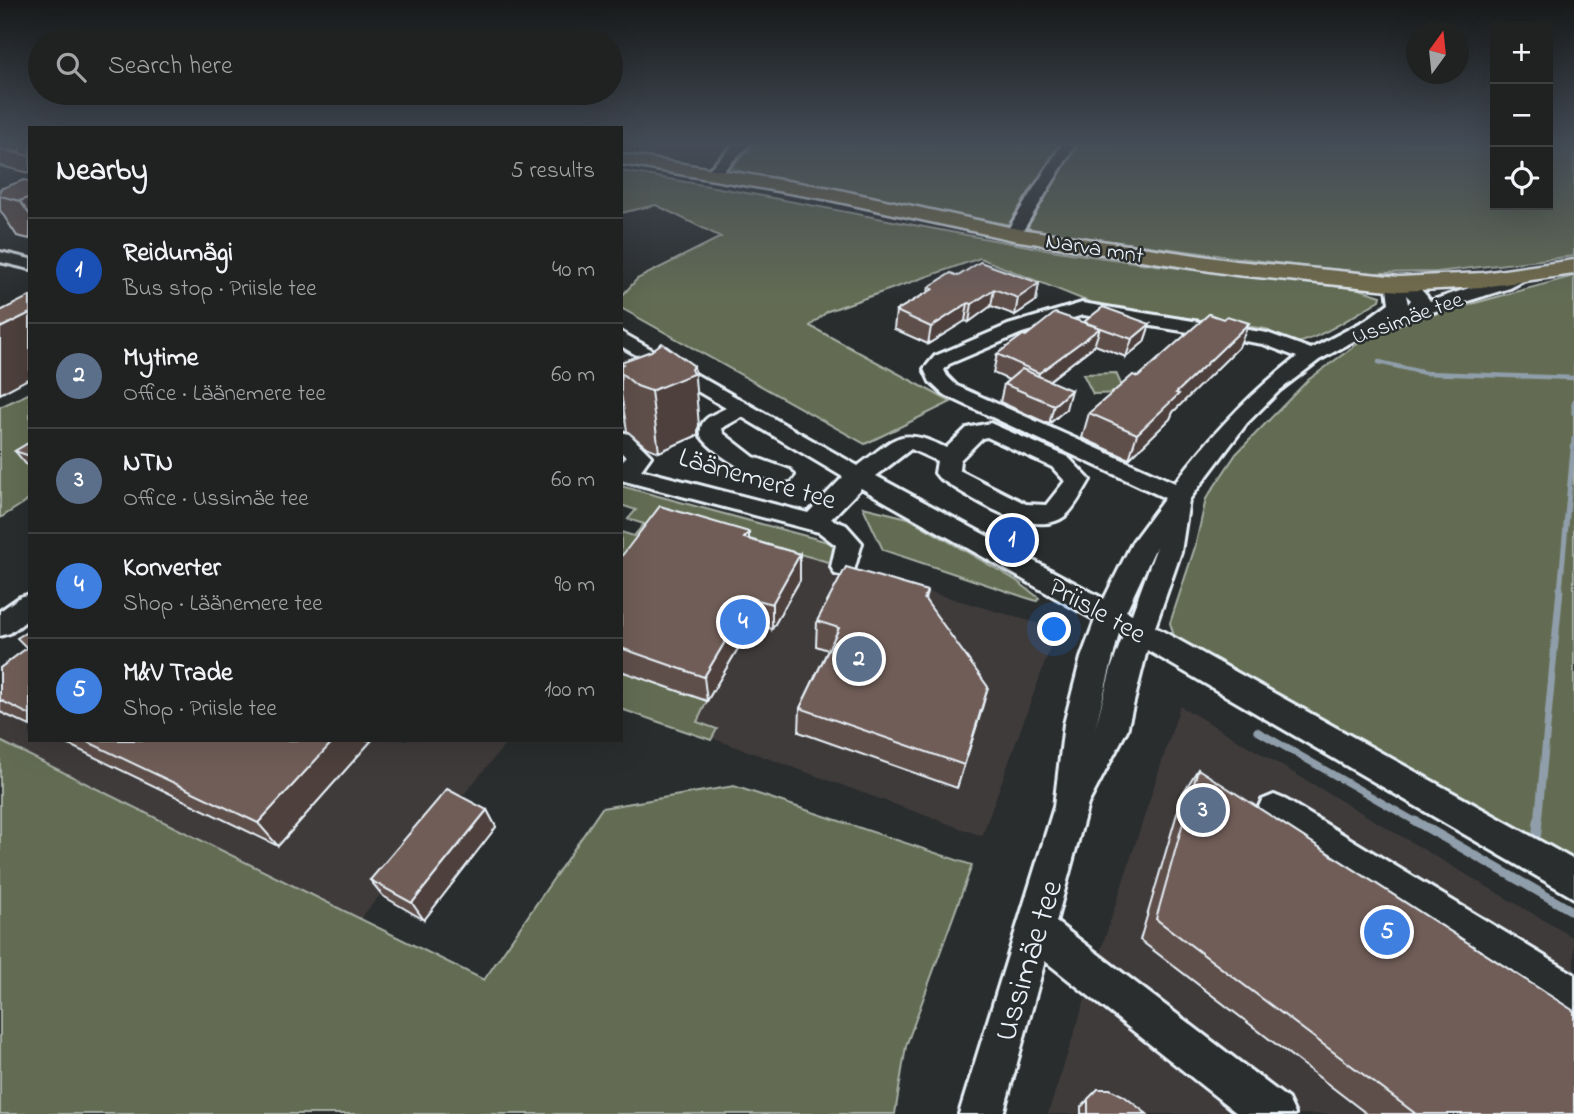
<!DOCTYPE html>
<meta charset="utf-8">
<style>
:root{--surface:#202222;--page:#2d2f2f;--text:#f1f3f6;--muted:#a2a4a5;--line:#3d3f40;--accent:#d93025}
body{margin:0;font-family:"Indie Flower",sans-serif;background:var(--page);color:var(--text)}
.controls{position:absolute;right:21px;top:21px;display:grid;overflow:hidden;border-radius:0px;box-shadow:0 7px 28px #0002}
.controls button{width:63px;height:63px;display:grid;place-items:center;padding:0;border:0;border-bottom:2px solid var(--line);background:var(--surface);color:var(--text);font:35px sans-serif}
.compass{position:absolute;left:1406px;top:21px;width:63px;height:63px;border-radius:50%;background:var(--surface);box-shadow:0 7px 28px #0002;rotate:15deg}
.you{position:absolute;left:1055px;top:630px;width:24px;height:24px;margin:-18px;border:5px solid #fff;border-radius:50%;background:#1a73e8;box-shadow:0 0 0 10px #1a73e833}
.badge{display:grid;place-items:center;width:46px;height:46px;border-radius:50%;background:var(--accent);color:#fff;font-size:23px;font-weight:700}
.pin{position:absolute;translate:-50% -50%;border:4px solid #fff;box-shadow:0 2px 7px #0006}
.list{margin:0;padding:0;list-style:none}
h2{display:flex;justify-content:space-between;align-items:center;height:91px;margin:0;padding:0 28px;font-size:30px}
h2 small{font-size:23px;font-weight:400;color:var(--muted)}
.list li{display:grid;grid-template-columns:46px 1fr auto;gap:21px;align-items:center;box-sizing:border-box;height:105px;padding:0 28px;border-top:2px solid var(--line)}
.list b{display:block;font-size:26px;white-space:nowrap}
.list p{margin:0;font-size:23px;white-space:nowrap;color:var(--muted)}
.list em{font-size:23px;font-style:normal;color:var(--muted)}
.icon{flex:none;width:38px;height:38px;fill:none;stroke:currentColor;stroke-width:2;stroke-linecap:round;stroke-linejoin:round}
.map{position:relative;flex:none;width:1574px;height:1114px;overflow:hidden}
.search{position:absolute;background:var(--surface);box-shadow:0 7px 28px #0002;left:28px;top:28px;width:595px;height:77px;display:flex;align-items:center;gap:18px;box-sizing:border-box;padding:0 24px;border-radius:38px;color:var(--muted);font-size:26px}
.panel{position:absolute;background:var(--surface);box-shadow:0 7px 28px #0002;left:28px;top:126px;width:595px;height:616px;border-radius:0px}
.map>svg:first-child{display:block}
.built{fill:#3f3b3b}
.green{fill:#646c52;stroke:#a6aea5;stroke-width:2}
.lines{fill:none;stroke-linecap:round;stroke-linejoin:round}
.stream-far3{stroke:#8f9eaa;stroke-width:4.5}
.stream-far2{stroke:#8f9eaa;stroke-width:5}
.stream-far1{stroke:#8f9eaa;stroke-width:7}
.stream{stroke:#8f9eaa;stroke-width:9}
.minor-casing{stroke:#e8f1f8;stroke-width:6}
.major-casing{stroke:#e8f1f8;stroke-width:5}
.minor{fill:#2a2d2e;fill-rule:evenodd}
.major{fill:#736c4b;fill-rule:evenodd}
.wall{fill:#5f504c;stroke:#e8f1f8;stroke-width:2}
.shaded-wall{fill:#4e413e;stroke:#e8f1f8;stroke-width:2}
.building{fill:#6f5d58;stroke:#e8f1f8;stroke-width:2}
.labels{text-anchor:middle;stroke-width:5;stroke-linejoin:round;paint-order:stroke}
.far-street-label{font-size:23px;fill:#e8f1f8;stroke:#2a2d2e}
.street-label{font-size:28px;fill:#e8f1f8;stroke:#2a2d2e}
.near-street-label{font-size:33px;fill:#e8f1f8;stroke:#2a2d2e}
</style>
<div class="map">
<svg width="1574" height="1114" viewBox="0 0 1574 1114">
<rect width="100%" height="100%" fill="#2a2d2e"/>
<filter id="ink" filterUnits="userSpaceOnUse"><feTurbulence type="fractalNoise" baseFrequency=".0143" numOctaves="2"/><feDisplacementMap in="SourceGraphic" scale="14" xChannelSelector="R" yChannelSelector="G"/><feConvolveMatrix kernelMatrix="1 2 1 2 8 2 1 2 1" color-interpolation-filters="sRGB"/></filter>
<g filter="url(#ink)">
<g class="built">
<polygon points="655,513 1057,629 982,836 621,705 621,554"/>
<polygon points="30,648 30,740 509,740 360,919 0,741 0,669"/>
<polygon points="1180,706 1574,938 1574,1114 1048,1114"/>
</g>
<g class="green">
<polygon points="756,144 1495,144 1495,205 1548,205 1548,144 1574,144 1574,256 1437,272 1375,273 1300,266 1058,234 743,173 731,167"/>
<path d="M621,171C759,193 896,223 1033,247C1142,265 1250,277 1359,289L1381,296L1380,300C1363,310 1307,347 1290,343C1280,341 1274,335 1266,329L1099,306L980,258L828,311L810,326L951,402L865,444L621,308V297L637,279L721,237L656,205L621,213Z"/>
<polygon points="1574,276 1574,866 1256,686 1174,636 1170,623 1195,547 1206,499 1236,454 1308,380 1364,339 1401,323"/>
<polygon points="1116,373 1125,393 1093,394 1083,374"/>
<polygon points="30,393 30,499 0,518 0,407"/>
<polygon points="621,486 839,545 832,563 760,543 621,589 621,532 634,536 644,524 628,519 636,510 621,505"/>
<polygon points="863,507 908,518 1017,581 1039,598 1037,601 1024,597 883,550"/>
<polygon points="621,671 707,701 697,722 717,729 711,740 621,709"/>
<polygon points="0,741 484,980 602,808 734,786 972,865 906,1046 895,1114 0,1114"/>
</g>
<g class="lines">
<g class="stream-far3">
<polyline points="1379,362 1425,373 1574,378"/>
<polyline points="1574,403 1574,407"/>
</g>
<g class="stream-far2">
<polyline points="1574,405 1574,413"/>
<polyline points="1560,591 1574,439"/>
</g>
<g class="stream-far1">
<polyline points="1257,731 1418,823"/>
<polyline points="1538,823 1560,589"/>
</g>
<g class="stream">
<polyline points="1415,821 1574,912"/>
<polyline points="1536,841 1538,821"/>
</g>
<g class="minor-casing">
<g id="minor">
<polygon points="735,144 750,144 718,176 708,176 706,173 708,170"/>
<polygon points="1062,144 1076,144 1019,237 1007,237 1005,234"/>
<polygon points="0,252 30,259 30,269 0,262"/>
<path d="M1527,269L1533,270L1536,274L1510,288L1374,330L1319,360L1280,390L1247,423L1189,500L1181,552L1155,627L1574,860V898L1147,650L1127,730L1088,804L1056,922L1288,1099L1295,1114H1238L1045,961L1003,1114H959L1054,807L1064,724L1081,658L1095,620L861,488L831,519L846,525L862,543L853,574L844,576L835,574L831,567L836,545L819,532L621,480V463L626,457L621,452V432L629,434L651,456L641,470L808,513L843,477L742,417L722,428L723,433L754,457L790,470L794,475L790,480C766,487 715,456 701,436C699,418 711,416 726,408L621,346V332L858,466C897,437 899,426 946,448L967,428L990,423L1068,457L1090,480C1083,491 1075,508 1065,516C1032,541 967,495 939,478L935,473L937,461L911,449L876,476L1104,599L1133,541L1165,498L943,394L930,382L924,369L935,356L1008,325L1082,303L1267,333L1311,349L1366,320L1389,303L1387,288L1393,280C1409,276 1422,288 1430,301ZM1406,295L1411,300L1408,304ZM1083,315L1263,344L1297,357C1249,394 1211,435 1175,483L957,386L947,376L944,370L949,364L1022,333ZM987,437L1052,467L1065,481L1046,505L1026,504L959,470L960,460L982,438ZM1156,547L1155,552L1132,614L1126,611ZM1119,633L1123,636L1111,669L1095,729Z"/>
<polygon points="30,594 30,618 10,633 0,636 0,611 20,597"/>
<polygon points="1274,795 1286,800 1574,974 1574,1016 1560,1010 1262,822 1257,811 1262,800"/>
</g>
</g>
<g class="major-casing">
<polygon id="major" points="621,154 830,188 1013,228 1236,261 1399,277 1483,273 1574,260 1574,274 1483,287 1399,291 1236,275 1013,240 830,200 621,164"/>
</g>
<use href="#minor" class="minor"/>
<use href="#major" class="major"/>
</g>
<g class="wall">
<polygon points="0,144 30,144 30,173 0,166"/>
<polygon points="30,181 30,239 17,236 0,210 0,189"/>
<polygon points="958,276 1039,283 1036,301 1015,315 991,306 969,322 965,321 928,344 894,329 896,311 928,292 929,287"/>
<polygon points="1084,322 1150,324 1144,342 1126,357 1095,345 1049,381 1066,409 1049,424 1000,402 1004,384 1009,380 993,373 997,354 1026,336 1084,323"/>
<polygon points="1239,347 1173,412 1170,419 1129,459 1082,438 1089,413 1138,377"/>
<polygon points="621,362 699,426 698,428 698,435 659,452 646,447 627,431 621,393"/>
<polygon points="30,442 30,469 15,451"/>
<polygon points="749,532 749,539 800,554 800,580 772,629 753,623 707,701 621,671 621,557"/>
<polygon points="927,591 925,600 981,712 957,788 799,732 800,708 828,650 816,646 817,621"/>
<polygon points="30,630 30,726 0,712 0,668 27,648"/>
<polygon points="59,740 372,740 278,846"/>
<polygon points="1198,769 1574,1114 1367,1114 1140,940 1183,793"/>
<polygon points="487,810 496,827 424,920 383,896 370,880"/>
<polygon points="1098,1089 1147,1114 1081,1114 1081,1107"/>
</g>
<g class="shaded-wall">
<polygon points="30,197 30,215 20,201"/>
<polygon points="1039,283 1036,301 1015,315 1018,298"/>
<polygon points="994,289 991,306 969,322 972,304"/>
<polygon points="968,303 965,321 928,344 931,327"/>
<polygon points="30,313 30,378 0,394 0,328"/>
<polygon points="1249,323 1239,347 1173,412 1170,419 1129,459 1137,434 1176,393"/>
<polygon points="1150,324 1144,342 1126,357 1132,339"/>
<polygon points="1100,328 1094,346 1035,391 1039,373"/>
<polygon points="694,366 699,426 698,428 698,435 659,452 651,391 691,369"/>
<polygon points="1071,390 1066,409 1049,424 1054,405"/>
<polygon points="800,554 800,580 772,629 772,604"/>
<polygon points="751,598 753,623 707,701 704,677"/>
<polygon points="988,687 981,712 957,788 964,765"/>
<polygon points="334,740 372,740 278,846 258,823"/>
<polygon points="487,810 496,827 424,920 412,903"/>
</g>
<g class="building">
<polygon points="20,144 30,144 30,156 0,150 0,148 20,152"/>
<polygon points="24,180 30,181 30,197 20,201 0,196 0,189"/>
<polygon points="980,262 1039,283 1018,298 994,289 972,304 968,303 931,327 896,311 933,289 929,287 951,273 958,276"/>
<polygon points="30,296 30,313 0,328 0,311"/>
<polygon points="1103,307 1150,324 1132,339 1084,322"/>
<polygon points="1055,313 1100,328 1039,373 997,354 1023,335 1026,336"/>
<polygon points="1209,314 1223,319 1227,316 1249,323 1176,393 1179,394 1137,434 1089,413 1133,375 1138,377"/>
<polygon points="662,343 694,366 691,369 693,374 651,391 637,386 621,373 621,365 623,364 621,362 651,351"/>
<polygon points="1022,369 1071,390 1054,405 1004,384"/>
<polygon points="30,442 30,456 15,451"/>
<polygon points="660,506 749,532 744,538 800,554 772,604 751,598 704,677 621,648 621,557"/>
<polygon points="846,567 927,591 924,598 988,687 964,765 800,708 839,628 817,621"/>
<polygon points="30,630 30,715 0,700 0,668 27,648 17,638"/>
<polygon points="84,740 334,740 258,823"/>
<polygon points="1198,769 1574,1011 1574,1114 1416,1114 1156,919"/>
<polygon points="447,789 487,810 412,903 370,880"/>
<polygon points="1098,1089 1110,1089 1124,1096 1147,1114 1088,1114 1088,1099"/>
</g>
</g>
<linearGradient id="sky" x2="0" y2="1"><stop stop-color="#171919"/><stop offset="0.48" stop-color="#444c57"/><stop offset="1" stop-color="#444c57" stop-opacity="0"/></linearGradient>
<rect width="1574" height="300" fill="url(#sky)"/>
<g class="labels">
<g class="far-street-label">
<text transform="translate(1095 247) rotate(9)" y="8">Narva mnt</text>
<text transform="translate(1407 317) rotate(-20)" y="8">Ussimäe tee</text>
</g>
<g class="street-label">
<text transform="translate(758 477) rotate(16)" y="10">Läänemere tee</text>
<text transform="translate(1098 609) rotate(29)" y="10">Priisle tee</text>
</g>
<g class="near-street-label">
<text transform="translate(1026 960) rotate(-73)" y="12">Ussimäe tee</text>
</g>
</g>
</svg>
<div class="controls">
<button>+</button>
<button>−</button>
<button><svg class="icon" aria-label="locate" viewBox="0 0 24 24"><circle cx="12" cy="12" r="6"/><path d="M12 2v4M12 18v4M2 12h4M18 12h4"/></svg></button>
</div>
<svg class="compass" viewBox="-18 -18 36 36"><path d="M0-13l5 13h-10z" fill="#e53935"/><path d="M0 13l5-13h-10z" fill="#a2a4a5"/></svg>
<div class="you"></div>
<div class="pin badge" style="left:1012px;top:540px;background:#1a4fb4">1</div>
<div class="pin badge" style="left:859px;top:659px;background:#5c6f8a">2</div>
<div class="pin badge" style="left:1203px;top:810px;background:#5c6f8a">3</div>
<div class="pin badge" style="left:743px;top:622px;background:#3f7fe0">4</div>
<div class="pin badge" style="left:1387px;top:932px;background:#3f7fe0">5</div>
<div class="search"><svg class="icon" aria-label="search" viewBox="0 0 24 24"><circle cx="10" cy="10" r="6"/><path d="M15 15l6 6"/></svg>Search here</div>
<section class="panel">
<h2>Nearby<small>5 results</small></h2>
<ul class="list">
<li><span class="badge" style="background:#1a4fb4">1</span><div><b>Reidumägi</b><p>Bus stop · Priisle tee</p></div><em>40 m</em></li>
<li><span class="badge" style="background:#5c6f8a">2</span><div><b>Mytime</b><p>Office · Läänemere tee</p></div><em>60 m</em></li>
<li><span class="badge" style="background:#5c6f8a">3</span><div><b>NTN</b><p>Office · Ussimäe tee</p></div><em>60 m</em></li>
<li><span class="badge" style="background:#3f7fe0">4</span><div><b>Konverter</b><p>Shop · Läänemere tee</p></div><em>90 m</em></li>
<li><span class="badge" style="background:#3f7fe0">5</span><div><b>M&amp;V Trade</b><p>Shop · Priisle tee</p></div><em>100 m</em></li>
</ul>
</section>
</div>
